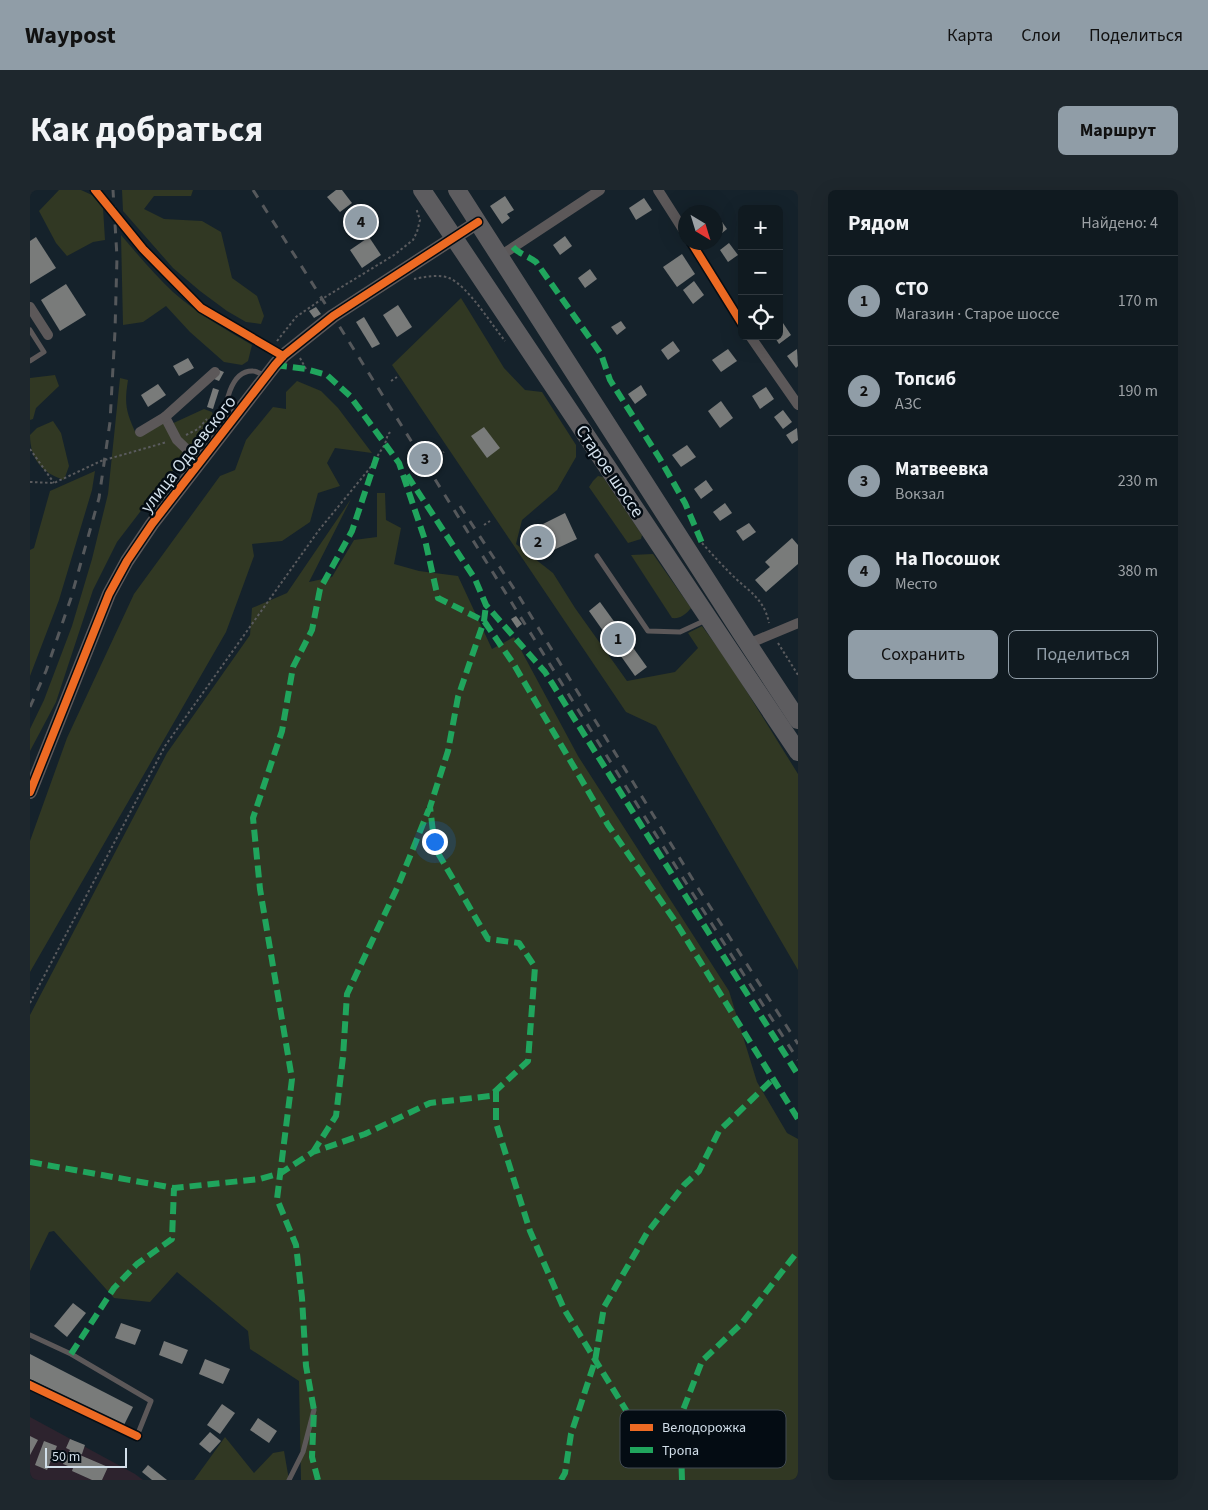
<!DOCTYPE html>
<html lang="ru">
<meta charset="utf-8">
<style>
:root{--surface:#101a20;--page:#1e272d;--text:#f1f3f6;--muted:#9ca1a5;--line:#30383e;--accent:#909da7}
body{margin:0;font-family:"Source Sans 3",sans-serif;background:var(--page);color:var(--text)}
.controls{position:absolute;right:15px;top:15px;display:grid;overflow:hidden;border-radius:8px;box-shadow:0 5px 20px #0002}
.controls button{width:45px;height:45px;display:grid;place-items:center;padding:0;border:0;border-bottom:1px solid var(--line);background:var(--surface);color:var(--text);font:25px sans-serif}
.compass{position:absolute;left:648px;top:15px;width:45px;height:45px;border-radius:50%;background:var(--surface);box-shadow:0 5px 20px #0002;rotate:142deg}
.scale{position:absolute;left:15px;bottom:12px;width:82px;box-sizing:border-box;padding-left:5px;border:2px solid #d2dfea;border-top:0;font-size:14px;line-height:18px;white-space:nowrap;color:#d2dfea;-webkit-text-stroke:4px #040c13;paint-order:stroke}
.you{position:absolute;left:404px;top:651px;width:18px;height:18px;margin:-12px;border:4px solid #fff;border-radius:50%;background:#1a73e8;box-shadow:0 0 0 8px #1a73e833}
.badge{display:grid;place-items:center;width:32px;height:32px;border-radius:50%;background:var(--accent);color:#111;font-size:16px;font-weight:700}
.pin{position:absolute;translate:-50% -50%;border:2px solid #fff;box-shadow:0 1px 5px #0006}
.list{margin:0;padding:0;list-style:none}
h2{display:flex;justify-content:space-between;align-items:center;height:65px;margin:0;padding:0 20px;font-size:21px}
h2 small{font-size:16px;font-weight:400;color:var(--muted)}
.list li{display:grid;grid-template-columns:32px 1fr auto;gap:15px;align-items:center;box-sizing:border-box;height:90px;padding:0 20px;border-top:1px solid var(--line)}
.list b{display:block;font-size:19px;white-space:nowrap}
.list p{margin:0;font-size:16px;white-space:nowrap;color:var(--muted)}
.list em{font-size:16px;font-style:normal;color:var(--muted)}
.actions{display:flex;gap:10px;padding:15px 20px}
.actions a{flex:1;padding:11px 0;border:1px solid var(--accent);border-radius:8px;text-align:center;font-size:18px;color:var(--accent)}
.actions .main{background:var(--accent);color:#111}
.icon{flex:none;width:28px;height:28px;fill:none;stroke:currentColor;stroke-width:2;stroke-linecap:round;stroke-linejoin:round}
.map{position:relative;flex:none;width:768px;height:1290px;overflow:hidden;border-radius:8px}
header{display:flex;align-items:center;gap:30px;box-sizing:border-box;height:70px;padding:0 25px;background:var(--accent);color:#111}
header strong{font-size:24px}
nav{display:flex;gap:28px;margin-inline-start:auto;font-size:18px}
.intro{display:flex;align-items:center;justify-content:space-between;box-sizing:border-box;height:120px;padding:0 30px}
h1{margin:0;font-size:35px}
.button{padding:12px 22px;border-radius:8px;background:var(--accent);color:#111;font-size:18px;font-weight:700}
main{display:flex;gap:30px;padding:0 30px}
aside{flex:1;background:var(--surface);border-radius:8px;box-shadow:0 5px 20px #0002}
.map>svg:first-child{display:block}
.industrial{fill:#2d232e}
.green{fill:#313823}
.building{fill:#797b7a}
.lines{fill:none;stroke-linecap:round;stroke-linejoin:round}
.path{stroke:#5a5b5e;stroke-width:2;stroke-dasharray:2.5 2.5;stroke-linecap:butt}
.service{stroke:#5c5859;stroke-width:5}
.minor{stroke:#5c5859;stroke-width:10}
.tertiary{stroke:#5c5859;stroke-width:14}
.trunk{stroke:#5d5c5f;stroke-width:18}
.rail{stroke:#55585b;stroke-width:3;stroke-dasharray:9 9;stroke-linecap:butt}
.quiet{stroke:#20a55d;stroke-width:6;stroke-dasharray:12 6;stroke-linecap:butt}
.cycleway-casing{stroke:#040c13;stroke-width:11}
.cycleway{stroke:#ed6a23;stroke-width:8}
.labels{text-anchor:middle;stroke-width:5;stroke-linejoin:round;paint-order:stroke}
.street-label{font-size:18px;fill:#d2dfea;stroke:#040c13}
.key{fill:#040c13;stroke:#424b54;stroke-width:1}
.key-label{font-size:14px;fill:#d2dfea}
</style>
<header>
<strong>Waypost</strong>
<nav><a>Карта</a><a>Слои</a><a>Поделиться</a></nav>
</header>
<div class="intro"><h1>Как добраться</h1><a class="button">Маршрут</a></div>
<main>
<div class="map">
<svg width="768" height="1290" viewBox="0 0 768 1290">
<rect width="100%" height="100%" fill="#15222b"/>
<polygon class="industrial" points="0,1227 105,1284 113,1290 0,1290"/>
<g class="green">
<polygon points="29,0 51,0 62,5 73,18 75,50 63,52 37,66 26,53 9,21"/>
<polygon points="92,0 163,0 161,6 124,6 114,19 134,29 172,31 191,42 202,88 227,106 234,126 231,134 216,132 197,121 170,101 143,78 93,21"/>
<path d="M91,45C108,65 124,84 143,102C167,123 195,139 222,155L218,171L212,175L194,172L160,142L136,116L113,132L93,135Z"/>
<polygon points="431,108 474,178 495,200 512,202 546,255 546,267 527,300 492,330 486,354 523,383 545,418 597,491 645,482 668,458 658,443 672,436 699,473 768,584 768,780 626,536 596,522 362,175"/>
<polygon points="25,185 29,196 6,218 3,229 0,230 0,188"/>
<path d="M90,188L98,190C94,215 96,222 107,246L115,243L132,230L137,236L174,219L182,222L185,234L136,288L87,352L63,400L26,512L0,561V539L14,510L42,436L62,369L78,304Z"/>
<polygon points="267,191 291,201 308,218 342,263 305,258 297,273 310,296 288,303 280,332 252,351 222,354 224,366 196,442 0,782 0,651 37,548 104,404 190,286 205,280 216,250 243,217 256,219 256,202"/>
<path d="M23,231L31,243L39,276L34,290C12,283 0,269 0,245L7,238Z"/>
<polygon points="65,281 62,300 29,410 0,486 0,360 4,358 20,301"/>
<polygon points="568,286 573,287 612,345 611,349 598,353 559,297 563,291"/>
<polygon points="347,303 355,303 356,330 371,338 364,374 389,381 428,386 462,459 484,447 548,566 699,801 727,892 757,943 768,949 768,1290 271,1290 269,1191 220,1159 218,1141 147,1082 120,1112 84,1108 24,1041 19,1042 0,1081 0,825 137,563 220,445 222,418 257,403 321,309 279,392 302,387 324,350 347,347"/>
<path d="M623,364L661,418C656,424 651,429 642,428L601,365Z"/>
<polygon points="195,1247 224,1283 243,1263 254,1261 259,1290 164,1290"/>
</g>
<g class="building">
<polygon points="306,0 312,0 322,13 310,22 297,7"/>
<polygon points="475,6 484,20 477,24 480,28 472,34 460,16"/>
<polygon points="614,8 622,20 606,30 599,18"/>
<polygon points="335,16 348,35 328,48 315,29"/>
<polygon points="690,29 697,39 686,48 686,33"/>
<polygon points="535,46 542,56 530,65 523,55"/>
<polygon points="6,47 26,78 0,94 0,51"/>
<polygon points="339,47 351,65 332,78 320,60"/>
<polygon points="699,53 708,65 698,72 690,60"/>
<polygon points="652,64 665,84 647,97 633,77"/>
<polygon points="560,79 567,89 555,98 548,88"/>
<polygon points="664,91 674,105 663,114 653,100"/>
<polygon points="36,94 56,125 30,141 11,110"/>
<polygon points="368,115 382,137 367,147 353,125"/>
<polygon points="286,117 291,124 284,128 279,121"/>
<polygon points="334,127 350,154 342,158 326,132"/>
<polygon points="751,130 761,145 749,154 744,146 749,146 749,131"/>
<polygon points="591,131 596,138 587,145 581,137"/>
<polygon points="643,151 650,161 638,170 631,160"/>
<polygon points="698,159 707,171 691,182 682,170"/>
<polygon points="767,159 768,176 766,178 757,166"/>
<polygon points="158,168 164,178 149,186 143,176"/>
<polygon points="189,180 194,182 189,191 184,189"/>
<polygon points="128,194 136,205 118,217 111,205"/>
<polygon points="611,195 617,205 605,214 598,204"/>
<polygon points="736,197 744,209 730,219 722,206"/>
<polygon points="183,198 189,200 183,219 177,217"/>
<polygon points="691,211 703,228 690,238 678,221"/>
<polygon points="753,220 762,232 753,239 744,227"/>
<polygon points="454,237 470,258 457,268 441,246"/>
<polygon points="767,238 768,250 762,254 756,245"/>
<polygon points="657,255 666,267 651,277 642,265"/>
<polygon points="676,290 683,300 671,309 664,299"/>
<polygon points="695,313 702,323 690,331 683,322"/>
<polygon points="535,323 547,349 515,364 513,359 504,363 495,343"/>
<polygon points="719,333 726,342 713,351 706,341"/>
<polygon points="762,348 768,355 768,374 736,402 725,390 740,377 735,372"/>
<polygon points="570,412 617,477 605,486 559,421"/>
<polygon points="486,426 492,434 487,438 481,429"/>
<polygon points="43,1113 56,1123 37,1147 24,1136"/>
<polygon points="91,1133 111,1140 105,1155 85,1148"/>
<polygon points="134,1151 158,1160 152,1174 129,1165"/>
<polygon points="0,1164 103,1217 93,1237 0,1189"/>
<polygon points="175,1169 200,1179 193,1194 169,1184"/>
<polygon points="192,1214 205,1223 190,1244 177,1235"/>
<polygon points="228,1228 247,1241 239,1253 220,1240"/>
<polygon points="180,1242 191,1251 180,1263 169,1254"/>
<polygon points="0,1246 8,1250 0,1265"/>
<polygon points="40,1249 55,1255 52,1264 50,1265 78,1277 72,1290 62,1290 42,1281 43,1278 33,1274 40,1260 36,1258"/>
<polygon points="14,1251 27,1256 17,1280 5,1275"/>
<polygon points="118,1275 137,1290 122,1290 112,1282"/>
</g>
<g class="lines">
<g class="path">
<path d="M384,89C394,87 409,84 419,88C437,95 462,135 475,151"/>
<polyline points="247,151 266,127 292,109 364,65 383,50 387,42 390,30 386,18"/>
<polyline points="270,168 276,179"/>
<polyline points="361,191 367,187"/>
<polyline points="156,245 168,239 177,229"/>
<polyline points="0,259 24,293"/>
<polyline points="409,265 414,262"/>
<polyline points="0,292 24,293 71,271 137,252"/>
<polyline points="454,335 460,331"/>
<path d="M672,353C681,363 690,373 699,382C716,400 734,407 739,433"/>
<polyline points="748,453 768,485"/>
<polyline points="0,813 135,556 289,340 340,278 355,254 358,244 362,241"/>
</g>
<g class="service">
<polyline points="0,140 14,162 0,171"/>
<path d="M193,235C195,218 199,180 223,181C226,181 231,184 234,185"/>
<polyline points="567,366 618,441 650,442 676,430"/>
<polyline points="0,1145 41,1164 121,1211 107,1246"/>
<polyline points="259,1290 273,1262 284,1220"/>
</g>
<g class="minor">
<polyline points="65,0 113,59 171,118 253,166"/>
<polyline points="628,0 656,44"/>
<polyline points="661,52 712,134"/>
<polyline points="470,66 570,0"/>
<polyline points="0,117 18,145"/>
<polyline points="720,146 768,215"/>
<polyline points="135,227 147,250 170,272"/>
<polyline points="110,242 135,227 185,182"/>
<polyline points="718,454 768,433"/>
<polyline points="0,1195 107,1246"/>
</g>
<polyline class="tertiary" points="0,602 79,404 97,371 122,334 245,175 253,166 303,126 448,32"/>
<g class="trunk">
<polyline points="392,0 768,562"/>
<polyline points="427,0 711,443 768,530"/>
</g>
<g class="rail">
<path d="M223,0C407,288 584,582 768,870"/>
<polyline points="430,316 490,408 668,698 768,854"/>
<polyline points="0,517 16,481 41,408 69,308 80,232 85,141 87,67 83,0"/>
</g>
<g class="quiet">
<path d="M483,57C489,64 498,66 506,72L571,164L580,190L630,269L655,313L672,353"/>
<polyline points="245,175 276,179 297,185 320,206 369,273 395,350 408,408 454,431 483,473 578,635 645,731 768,929"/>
<polyline points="377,285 445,389 456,415 515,482 768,885"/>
<polyline points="466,900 466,933 500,1041 534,1119 613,1248 651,1266"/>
<polyline points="283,962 306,926 313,867 317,804 368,696 399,619"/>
<polyline points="0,972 144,998 230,989 251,983 283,962 335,944 400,913 460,906 498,871 505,777 489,753 458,749 405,658 400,617 418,561 428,507 454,431 456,415"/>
<polyline points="41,1164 84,1098 107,1074 142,1049 144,998"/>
<polyline points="288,1290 282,1267 284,1220 276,1176 272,1108 266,1055 247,1009 262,889 230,699 223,628 252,541 263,477 282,440 290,399 322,341 347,266"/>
<polyline points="531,1290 535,1283 541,1244 565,1171 574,1117 617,1043 654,995 669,981 689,941 743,889"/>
<polyline points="652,1290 650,1228 672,1171 712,1133 768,1061"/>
</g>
<g class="cycleway-casing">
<g id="cycleway">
<polyline points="65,0 113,59 171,118 253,166"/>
<polyline points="661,52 712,134"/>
<polyline points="0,602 79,404 97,371 122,334 245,175 253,166 303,126 448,32"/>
<polyline points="0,1195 107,1246"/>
</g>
</g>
<use href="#cycleway" class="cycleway"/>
</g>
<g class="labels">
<g class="street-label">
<text transform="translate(158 264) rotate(-52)" y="6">улица Одоевского</text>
<text transform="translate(580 281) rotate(56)" y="6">Старое шоссе</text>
</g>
</g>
<rect x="590" y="1220" width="166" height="58" rx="8" class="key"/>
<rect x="600" y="1234" width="23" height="7" fill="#ed6a23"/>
<rect x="600" y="1257" width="23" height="6" fill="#20a55d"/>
<g class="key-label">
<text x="632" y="1242">Велодорожка</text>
<text x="632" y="1265">Тропа</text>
</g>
</svg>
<div class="controls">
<button>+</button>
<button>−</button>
<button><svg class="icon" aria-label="locate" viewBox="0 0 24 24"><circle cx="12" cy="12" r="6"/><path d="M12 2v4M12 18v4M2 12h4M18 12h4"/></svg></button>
</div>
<svg class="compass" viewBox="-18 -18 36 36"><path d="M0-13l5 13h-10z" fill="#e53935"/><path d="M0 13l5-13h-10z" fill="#9ca1a5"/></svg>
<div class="scale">50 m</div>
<div class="you"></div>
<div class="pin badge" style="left:588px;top:449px">1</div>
<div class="pin badge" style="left:508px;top:352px">2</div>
<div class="pin badge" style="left:395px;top:269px">3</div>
<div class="pin badge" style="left:331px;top:32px">4</div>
</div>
<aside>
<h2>Рядом<small>Найдено: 4</small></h2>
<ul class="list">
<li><span class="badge">1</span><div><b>СТО</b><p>Магазин · Старое шоссе</p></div><em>170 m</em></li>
<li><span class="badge">2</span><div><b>Топсиб</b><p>АЗС</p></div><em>190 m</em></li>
<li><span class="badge">3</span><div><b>Матвеевка</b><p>Вокзал</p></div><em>230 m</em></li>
<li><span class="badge">4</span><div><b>На Посошок</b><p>Место</p></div><em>380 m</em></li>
</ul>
<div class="actions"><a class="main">Сохранить</a><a>Поделиться</a></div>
</aside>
</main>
